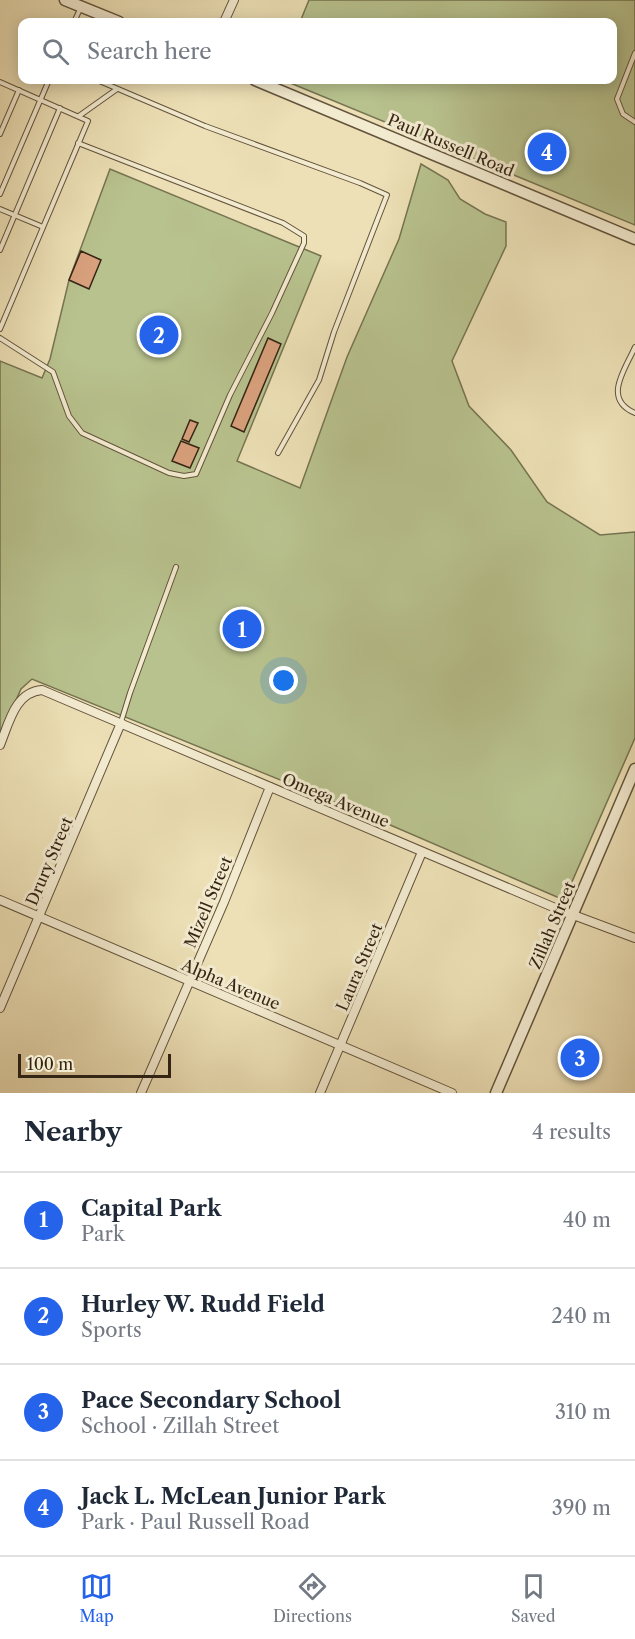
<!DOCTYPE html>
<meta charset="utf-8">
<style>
:root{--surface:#fff;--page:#f2f2f3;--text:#1f2937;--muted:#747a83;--line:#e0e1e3;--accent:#2563eb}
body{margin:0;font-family:"Libre Caslon Text",serif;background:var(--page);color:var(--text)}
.scale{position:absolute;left:18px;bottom:15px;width:153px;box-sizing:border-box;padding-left:6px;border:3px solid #352514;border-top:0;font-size:16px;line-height:21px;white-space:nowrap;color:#352514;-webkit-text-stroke:4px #f3ebd0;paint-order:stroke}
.you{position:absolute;left:284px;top:681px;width:21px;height:21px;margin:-15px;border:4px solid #fff;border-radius:50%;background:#1a73e8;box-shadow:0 0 0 9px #1a73e833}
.badge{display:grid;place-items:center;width:39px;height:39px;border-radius:50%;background:var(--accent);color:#fff;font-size:20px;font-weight:700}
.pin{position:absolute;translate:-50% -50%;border:3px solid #fff;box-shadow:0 2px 6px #0006}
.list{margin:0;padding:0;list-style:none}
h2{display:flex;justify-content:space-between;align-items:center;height:78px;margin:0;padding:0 24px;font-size:26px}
h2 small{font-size:20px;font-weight:400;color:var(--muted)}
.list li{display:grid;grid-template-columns:39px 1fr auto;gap:18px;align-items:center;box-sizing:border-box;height:96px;padding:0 24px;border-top:2px solid var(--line)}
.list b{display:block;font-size:22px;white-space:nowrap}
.list p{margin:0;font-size:20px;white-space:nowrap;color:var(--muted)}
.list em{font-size:20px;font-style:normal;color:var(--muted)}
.icon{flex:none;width:33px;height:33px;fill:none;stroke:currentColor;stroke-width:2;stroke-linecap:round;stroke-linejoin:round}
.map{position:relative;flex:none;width:635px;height:1093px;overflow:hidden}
.search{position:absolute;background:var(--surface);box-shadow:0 3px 15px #0003;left:18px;right:18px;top:18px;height:66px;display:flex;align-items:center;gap:15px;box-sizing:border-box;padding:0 21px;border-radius:12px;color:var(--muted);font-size:22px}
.sheet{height:462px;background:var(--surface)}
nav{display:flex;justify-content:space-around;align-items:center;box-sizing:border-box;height:84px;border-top:2px solid var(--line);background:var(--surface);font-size:16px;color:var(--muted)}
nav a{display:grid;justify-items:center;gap:3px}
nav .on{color:var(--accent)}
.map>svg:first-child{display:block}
.green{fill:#b8c28e;stroke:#767451;stroke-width:1.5}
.building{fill:#d9a17d;stroke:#352514;stroke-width:1.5}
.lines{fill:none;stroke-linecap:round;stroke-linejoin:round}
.service-casing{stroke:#63543c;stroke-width:6}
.minor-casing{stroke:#63543c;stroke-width:10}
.tertiary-casing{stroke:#63543c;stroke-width:13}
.service{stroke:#f3ebd0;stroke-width:4}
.minor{stroke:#f3ebd0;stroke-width:8}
.tertiary{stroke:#f3ebd0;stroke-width:10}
.labels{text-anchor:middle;stroke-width:6;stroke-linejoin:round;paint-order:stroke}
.street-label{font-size:16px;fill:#352514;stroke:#f3ebd0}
</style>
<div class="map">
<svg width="635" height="1093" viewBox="0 0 635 1093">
<rect width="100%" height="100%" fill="#ede0b6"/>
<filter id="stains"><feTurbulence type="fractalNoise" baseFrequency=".00333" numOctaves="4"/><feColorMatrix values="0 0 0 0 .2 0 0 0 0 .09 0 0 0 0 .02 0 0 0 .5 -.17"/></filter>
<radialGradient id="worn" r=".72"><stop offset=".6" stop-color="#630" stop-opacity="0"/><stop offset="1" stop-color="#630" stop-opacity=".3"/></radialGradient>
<g class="green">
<polygon points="309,0 635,0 635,225 283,80 612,80 612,22 300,22"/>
<polygon points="421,164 448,180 460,199 485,214 506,222 506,246 452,361 469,406 511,450 547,502 600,535 635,532 635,738 564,900 374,818 32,679 21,689 0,736 0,361 42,378 50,359 69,280 110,169 321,256 237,461 300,488 347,357 399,239"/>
</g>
<g class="building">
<polygon points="81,251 101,260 89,289 69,280"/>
<polygon points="268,338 281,344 244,432 231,426"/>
<polygon points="190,420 198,423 189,442 182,439"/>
<polygon points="181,441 199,448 190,468 172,461"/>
</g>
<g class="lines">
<g class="service-casing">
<g id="service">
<polyline points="74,22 81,7"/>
<polyline points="635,53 617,99 623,114 635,122"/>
<polyline points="97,80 205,126 360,183 387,195 334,332 319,380 278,453"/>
<polyline points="0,82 88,121 0,329"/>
<polyline points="79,116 117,89"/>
<polyline points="0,134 19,90"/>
<polyline points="0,194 49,80"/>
<polyline points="0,209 43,227"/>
<polyline points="0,250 60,108"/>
<polyline points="0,338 53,372 69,416 82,433 169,473 184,476 196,474 230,395 272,313 304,243 304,236 283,223 78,143"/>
<path d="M635,347C625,370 602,399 635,413"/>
<polyline points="121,722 130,693 176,567"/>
</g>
</g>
<g class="minor-casing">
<g id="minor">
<polyline points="224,22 234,0"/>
<path d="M0,745C9,723 15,692 42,690L560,910L635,938"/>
<polyline points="0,900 452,1093"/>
<polyline points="0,1008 121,723"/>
<polyline points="141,1093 224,902 270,787"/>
<polyline points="320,1093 422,852"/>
</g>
</g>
<g class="tertiary-casing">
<g id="tertiary">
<polyline points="65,0 119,22"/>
<polyline points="255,80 635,239"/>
<polyline points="496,1093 635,769"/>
</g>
</g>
<use href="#service" class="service"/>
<use href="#minor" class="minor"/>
<use href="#tertiary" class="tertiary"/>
</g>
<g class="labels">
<g class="street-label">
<text transform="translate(451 145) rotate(23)" y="6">Paul Russell Road</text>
<text transform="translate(336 800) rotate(23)" y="6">Omega Avenue</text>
<text transform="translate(49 861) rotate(-67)" y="6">Drury Street</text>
<text transform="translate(208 902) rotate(-67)" y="6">Mizell Street</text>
<text transform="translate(552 925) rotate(-67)" y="6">Zillah Street</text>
<text transform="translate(359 967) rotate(-67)" y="6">Laura Street</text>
<text transform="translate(231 984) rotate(23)" y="6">Alpha Avenue</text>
</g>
</g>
<rect width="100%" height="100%" filter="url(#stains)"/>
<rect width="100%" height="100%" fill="url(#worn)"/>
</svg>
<div class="scale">100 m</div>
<div class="you"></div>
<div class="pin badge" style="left:242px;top:629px">1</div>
<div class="pin badge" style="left:159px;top:335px">2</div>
<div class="pin badge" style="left:580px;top:1058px">3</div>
<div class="pin badge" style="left:547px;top:152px">4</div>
<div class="search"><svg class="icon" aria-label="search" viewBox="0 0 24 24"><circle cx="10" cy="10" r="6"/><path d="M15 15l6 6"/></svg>Search here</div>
</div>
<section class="sheet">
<h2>Nearby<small>4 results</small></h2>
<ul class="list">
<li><span class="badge">1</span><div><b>Capital Park</b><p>Park</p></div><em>40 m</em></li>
<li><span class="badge">2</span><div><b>Hurley W. Rudd Field</b><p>Sports</p></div><em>240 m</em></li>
<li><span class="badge">3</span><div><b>Pace Secondary School</b><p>School · Zillah Street</p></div><em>310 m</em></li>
<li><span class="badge">4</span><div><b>Jack L. McLean Junior Park</b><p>Park · Paul Russell Road</p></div><em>390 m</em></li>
</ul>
</section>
<nav>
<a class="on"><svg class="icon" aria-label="map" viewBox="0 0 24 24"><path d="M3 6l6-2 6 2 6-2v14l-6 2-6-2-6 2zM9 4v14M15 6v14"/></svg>Map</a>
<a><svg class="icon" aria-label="directions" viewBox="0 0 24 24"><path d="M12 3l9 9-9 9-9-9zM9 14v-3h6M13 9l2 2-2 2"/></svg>Directions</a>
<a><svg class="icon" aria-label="saved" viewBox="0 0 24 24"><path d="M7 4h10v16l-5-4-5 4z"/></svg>Saved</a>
</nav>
